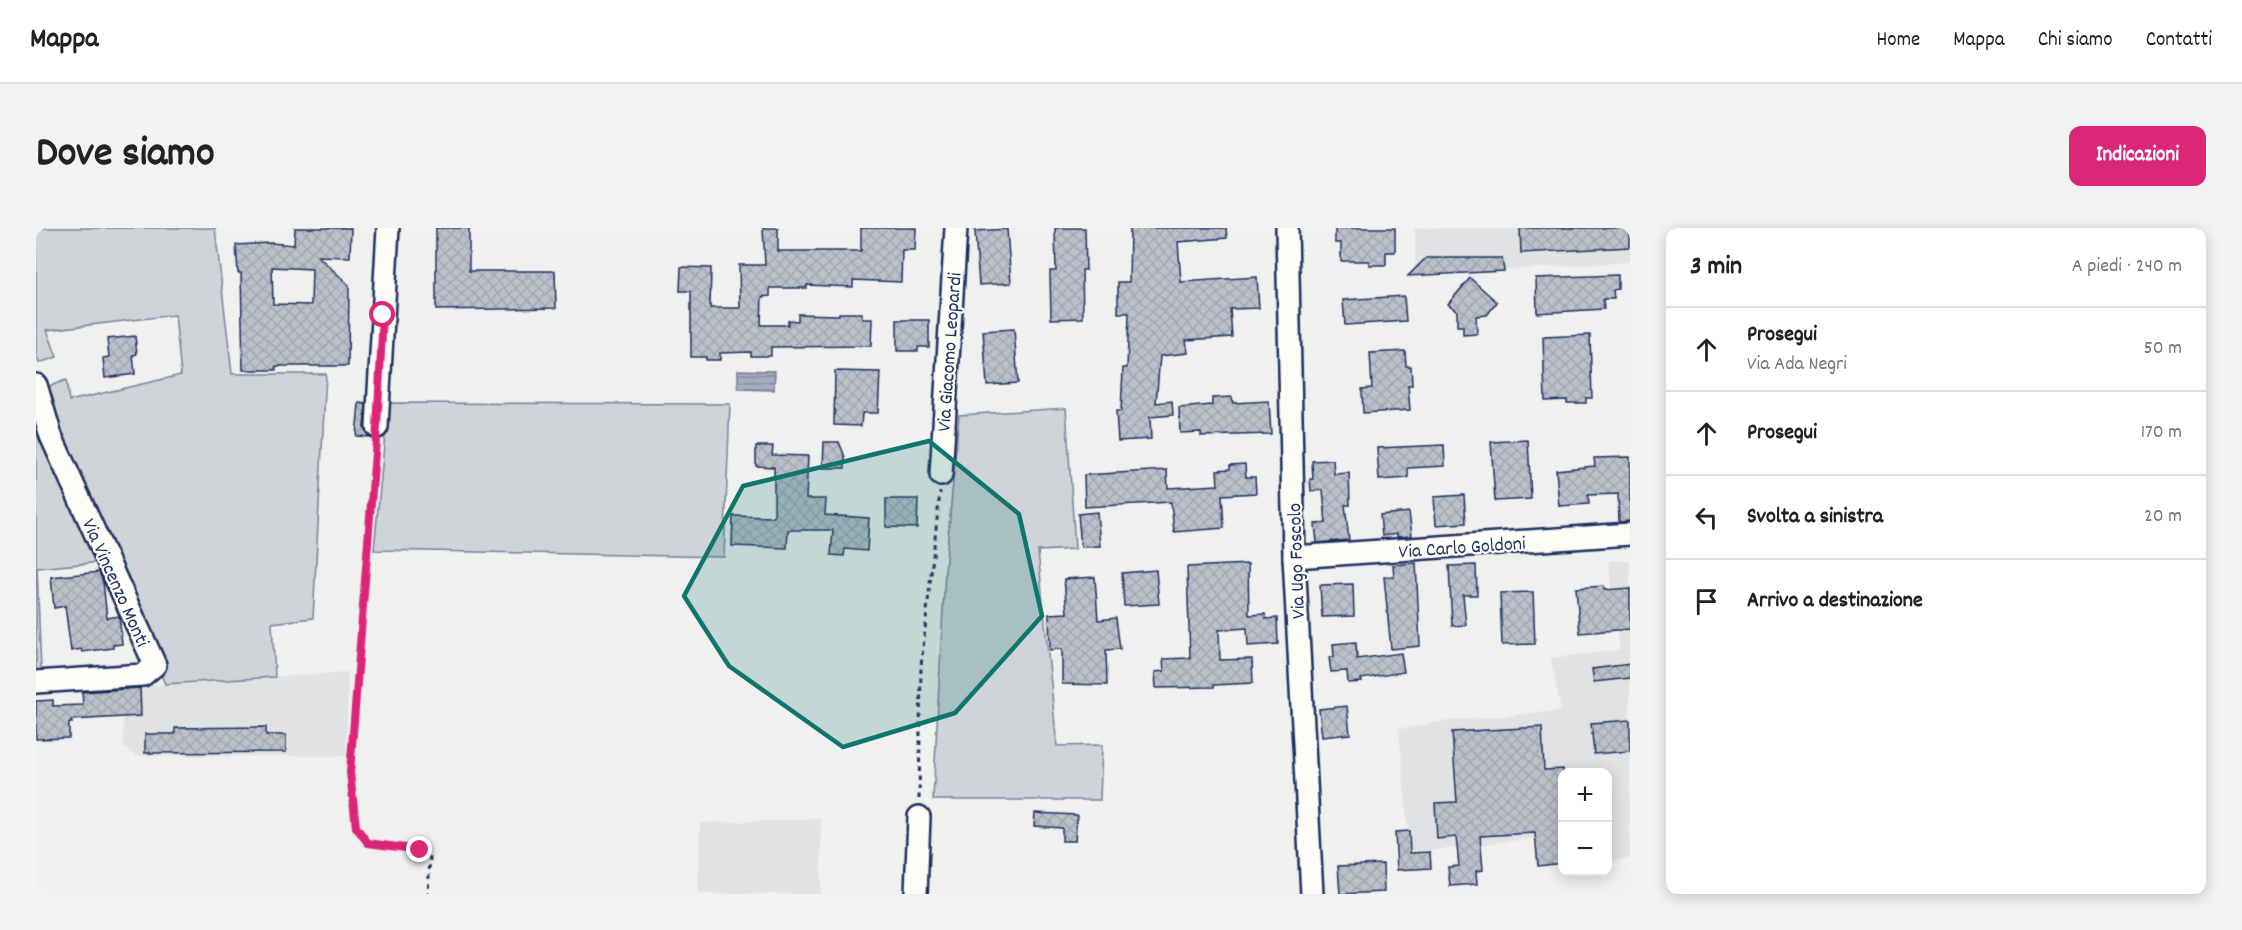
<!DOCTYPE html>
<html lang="it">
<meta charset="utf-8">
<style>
:root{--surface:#fff;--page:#f2f2f2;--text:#222;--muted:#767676;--line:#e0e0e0;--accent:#db2777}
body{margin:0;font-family:Dekko,sans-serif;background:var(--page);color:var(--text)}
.controls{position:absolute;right:18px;bottom:18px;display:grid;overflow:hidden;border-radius:12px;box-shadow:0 3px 15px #0003}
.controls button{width:54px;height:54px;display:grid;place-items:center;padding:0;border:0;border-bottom:2px solid var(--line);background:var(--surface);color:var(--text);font:30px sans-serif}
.stop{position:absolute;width:18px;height:18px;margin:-14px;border:4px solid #db2777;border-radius:50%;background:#fff}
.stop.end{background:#db2777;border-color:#fff;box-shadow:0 2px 6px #0008}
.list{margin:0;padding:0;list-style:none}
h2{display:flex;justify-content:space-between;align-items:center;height:78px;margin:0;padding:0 24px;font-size:26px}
h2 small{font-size:20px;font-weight:400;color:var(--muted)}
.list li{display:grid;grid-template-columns:39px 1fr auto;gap:18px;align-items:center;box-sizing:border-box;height:84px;padding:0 24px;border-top:2px solid var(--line)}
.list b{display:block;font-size:22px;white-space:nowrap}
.list p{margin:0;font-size:20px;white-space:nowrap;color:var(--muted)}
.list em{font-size:20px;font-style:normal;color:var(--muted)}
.icon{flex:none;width:33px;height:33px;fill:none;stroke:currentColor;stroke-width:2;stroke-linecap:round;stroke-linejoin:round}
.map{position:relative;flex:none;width:1594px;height:666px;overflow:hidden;border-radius:12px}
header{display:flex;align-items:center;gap:36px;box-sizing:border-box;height:84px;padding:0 30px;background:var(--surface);border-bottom:2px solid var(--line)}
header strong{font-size:28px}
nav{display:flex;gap:33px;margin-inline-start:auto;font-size:21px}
.intro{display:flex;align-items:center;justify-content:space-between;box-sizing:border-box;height:144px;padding:0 36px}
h1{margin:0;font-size:42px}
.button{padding:15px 27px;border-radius:12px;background:var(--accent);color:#fff;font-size:21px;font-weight:700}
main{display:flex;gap:36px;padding:0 36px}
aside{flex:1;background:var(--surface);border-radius:12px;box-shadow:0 3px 15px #0003}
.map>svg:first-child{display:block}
.built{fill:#e0e2e3}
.grass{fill:#d0d3d8;stroke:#76819b;stroke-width:1.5}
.water{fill:url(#water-rules);stroke:#6f7b97;stroke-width:1.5}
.building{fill:url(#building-cross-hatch);stroke:#1b2f5e;stroke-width:1.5;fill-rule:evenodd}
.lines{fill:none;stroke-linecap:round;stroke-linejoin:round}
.minor-casing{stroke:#1b2f5e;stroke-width:26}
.path{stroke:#1b2f5e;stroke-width:3;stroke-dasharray:4.5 4.5;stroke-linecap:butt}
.minor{stroke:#fdfcf7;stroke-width:21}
.route{stroke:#db2777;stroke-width:8}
.marked{fill:#0f766e;fill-opacity:0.2;stroke:#0f766e;stroke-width:4.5;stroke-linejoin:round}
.labels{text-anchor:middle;stroke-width:4.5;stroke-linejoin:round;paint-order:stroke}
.street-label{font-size:20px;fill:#1b2f5e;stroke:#fdfcf7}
</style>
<header>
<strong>Mappa</strong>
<nav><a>Home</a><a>Mappa</a><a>Chi siamo</a><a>Contatti</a></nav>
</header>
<div class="intro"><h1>Dove siamo</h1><a class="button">Indicazioni</a></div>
<main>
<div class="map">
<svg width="1594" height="666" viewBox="0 0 1594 666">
<defs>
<pattern id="water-rules" width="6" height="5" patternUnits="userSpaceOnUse" patternTransform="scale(1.5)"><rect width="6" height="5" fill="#a7adbd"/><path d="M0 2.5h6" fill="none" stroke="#878d9d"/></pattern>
<pattern id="building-cross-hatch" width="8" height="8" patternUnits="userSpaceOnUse" patternTransform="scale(1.5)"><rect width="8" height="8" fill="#bbc0ca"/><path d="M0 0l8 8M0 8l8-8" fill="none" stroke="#a0a5b0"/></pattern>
</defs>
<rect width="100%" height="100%" fill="#f0f0ee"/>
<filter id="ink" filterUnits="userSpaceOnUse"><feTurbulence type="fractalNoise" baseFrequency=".0167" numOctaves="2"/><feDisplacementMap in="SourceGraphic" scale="12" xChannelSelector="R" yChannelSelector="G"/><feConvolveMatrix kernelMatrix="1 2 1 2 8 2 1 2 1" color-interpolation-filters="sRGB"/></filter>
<g filter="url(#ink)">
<g class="built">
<polygon points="1379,0 1594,0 1594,34 1379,48"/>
<polygon points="1572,333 1594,333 1594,631 1572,632 1572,544 1526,544 1526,635 1502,638 1499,610 1374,625 1363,501 1410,493 1525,483 1515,430 1584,422"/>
<polygon points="312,444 310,528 100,528 88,519 87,489 105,488 104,458"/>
<polygon points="785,591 785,666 662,666 664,595"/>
</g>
<g class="grass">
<polygon points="0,0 179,0 196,146 290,146 277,390 236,395 239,449 129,456 6,161 30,152 33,173 145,147 139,87 11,102 21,129 3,135 0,126"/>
<polygon points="352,175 694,176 688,329 338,322"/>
<polygon points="1030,180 1039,321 1002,323 1021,518 1066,517 1064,572 897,572 909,343 923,187"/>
<polygon points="0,197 6,217 66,334 1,340 5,444 0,444"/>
</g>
<polygon class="water" points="702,142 739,143 738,162 702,161"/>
<g class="building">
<path d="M259,0H315L314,29L282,28L313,57L312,138H240V142H207L205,45H202L200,17L234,15L258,17ZM236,39L276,41L275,77L237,76Z"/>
<polygon points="400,0 433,0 433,43 519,43 520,80 400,82"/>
<polygon points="727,0 742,0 742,23 825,23 825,0 880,0 879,22 866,22 865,54 817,52 817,59 771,57 771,60 734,60 734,68 726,69 725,97 752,97 752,92 762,93 762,86 803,87 803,85 826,85 826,91 836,91 835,118 735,119 735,128 715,128 715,124 684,125 684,132 670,132 670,129 655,129 655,63 644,63 645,39 675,40 674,80 704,80 703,37 729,37"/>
<polygon points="1019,0 1049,0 1050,42 1046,42 1047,90 1015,91 1014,43 1020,43"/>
<polygon points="1094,0 1190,0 1191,10 1142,14 1145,54 1221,49 1223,80 1194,81 1196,109 1150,112 1152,125 1124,128 1120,175 1136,173 1137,187 1114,189 1115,211 1082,213 1080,183 1085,183 1087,140 1091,140 1093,85 1082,85 1082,54 1093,54"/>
<polygon points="1299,0 1359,0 1359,24 1350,24 1350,37 1333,37 1333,33 1305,33 1305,15 1299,15"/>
<polygon points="1484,0 1594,0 1594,19 1485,25"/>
<polygon points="971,1 975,55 943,57 939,3"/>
<polygon points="1390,30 1466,30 1468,43 1372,48"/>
<polygon points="1582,47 1582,61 1577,62 1578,71 1567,71 1568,81 1501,85 1500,50"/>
<polygon points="1434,50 1461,74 1451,87 1440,88 1441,106 1427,107 1427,98 1421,98 1421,83 1412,76"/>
<polygon points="1368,68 1370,93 1309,97 1307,72"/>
<polygon points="861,92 893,92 893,119 882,119 882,123 861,123"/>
<polygon points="978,101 982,155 951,157 947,103"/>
<polygon points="1554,107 1556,170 1550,170 1550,175 1531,175 1531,172 1509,173 1507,109"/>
<polygon points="99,108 101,126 97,127 99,146 69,150 67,130 73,129 71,111"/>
<polygon points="1369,123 1370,138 1375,138 1376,157 1372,157 1374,182 1327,185 1326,161 1336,160 1334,125"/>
<polygon points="799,143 844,144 842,185 826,185 825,198 798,197"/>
<polygon points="1196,169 1197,175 1233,173 1235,206 1165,208 1165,204 1144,205 1143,180 1176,177 1176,170"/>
<polygon points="323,175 330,176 328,199 333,209 320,208"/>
<polygon points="1492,212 1495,271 1459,273 1455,214"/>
<polygon points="788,214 803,214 809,229 809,240 787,240"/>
<polygon points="1408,217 1409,238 1372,240 1372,250 1343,252 1341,220"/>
<polygon points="720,218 737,218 736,227 772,228 770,271 790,271 789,287 833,290 831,323 809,321 808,328 795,327 797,302 752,302 751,320 696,318 697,288 738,289 738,239 720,238"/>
<polygon points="1594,229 1594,293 1583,294 1582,266 1552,267 1553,276 1523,278 1520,242 1559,238 1558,230"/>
<polygon points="1297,232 1298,246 1313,245 1314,277 1309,277 1313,312 1281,315 1279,296 1290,295 1287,262 1275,263 1274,251 1277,251 1276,233"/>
<polygon points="1209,236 1210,249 1219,249 1220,265 1186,267 1188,300 1138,304 1135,274 1049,279 1048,247 1131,242 1132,260 1182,257 1181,242 1194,241 1194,237"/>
<polygon points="1428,267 1430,295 1400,297 1398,269"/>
<polygon points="850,271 882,271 881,300 850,299"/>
<polygon points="1061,284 1064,318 1045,319 1042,286"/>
<polygon points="1373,284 1376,308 1361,309 1361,306 1346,308 1344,287"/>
<polygon points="1380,335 1384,418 1355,421 1348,349 1358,349 1357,337"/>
<polygon points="1212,336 1213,387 1229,386 1230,391 1241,390 1242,416 1212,418 1211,400 1183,402 1184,432 1216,431 1217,455 1178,457 1178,459 1120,460 1119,444 1128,443 1127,431 1154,430 1151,339"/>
<polygon points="1440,337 1441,367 1427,367 1430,397 1416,398 1413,338"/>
<polygon points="1120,342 1123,376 1088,378 1086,345"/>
<polygon points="63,344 67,354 71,390 83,388 86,416 77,417 77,420 46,424 45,421 35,423 29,378 18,380 15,349"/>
<polygon points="1059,349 1062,392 1080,390 1084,421 1070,422 1071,457 1026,456 1026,421 1014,422 1013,386 1031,385 1028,351"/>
<polygon points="1317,356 1318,388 1286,389 1284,357"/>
<polygon points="1568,358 1568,362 1594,360 1594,401 1544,405 1540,360"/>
<polygon points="1497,364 1499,416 1466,417 1464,365"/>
<polygon points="1320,414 1321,431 1365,425 1368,444 1325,451 1326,454 1312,455 1311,443 1295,444 1293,429 1298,429 1297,416"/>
<polygon points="1594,436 1594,450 1558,454 1556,441"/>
<polygon points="104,460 105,488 35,492 36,495 33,495 33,510 0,511 0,473 17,472 17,478 47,477 46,464"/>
<polygon points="1311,478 1314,506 1286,509 1283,481"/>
<polygon points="1594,492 1594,523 1558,526 1555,495"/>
<polygon points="230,499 230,507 250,507 250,524 109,525 109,506 139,506 139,500"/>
<polygon points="1506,499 1508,542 1527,541 1527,562 1524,563 1527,635 1502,638 1499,605 1444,608 1447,642 1440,643 1441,656 1414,658 1412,639 1423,638 1420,609 1401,611 1399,575 1421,574 1416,504"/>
<polygon points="999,585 1041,587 1039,613 1026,613 1026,600 998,598"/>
<polygon points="1373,603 1374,625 1394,624 1395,640 1361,642 1359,604"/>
<polygon points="1347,636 1348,664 1304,666 1302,638"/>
</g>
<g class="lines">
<g class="minor-casing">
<g id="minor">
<polyline points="1251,0 1258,329 1276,666"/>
<polyline points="0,157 15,208 119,437 107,447 0,454"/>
<polyline points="341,199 352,0"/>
<polyline points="905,247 920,0"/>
<polyline points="1258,329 1594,306"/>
<polyline points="880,666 883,589"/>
</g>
</g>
<g class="path">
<polyline points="340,217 313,544 320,599 332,615 384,622 394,628 392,666"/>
<polyline points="883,571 885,438 904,264"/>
</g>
<use href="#minor" class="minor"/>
</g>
</g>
<g class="lines" filter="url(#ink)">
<polyline class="route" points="347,87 341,199 314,544 320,599 332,615 384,622"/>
</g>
<path class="marked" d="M893,213L983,286L1006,388L919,485L807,519L693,438L648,368L707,258Z"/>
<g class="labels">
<g class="street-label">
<text transform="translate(912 124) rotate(-86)" y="7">Via Giacomo Leopardi</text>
<text transform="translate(1426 318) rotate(-4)" y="7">Via Carlo Goldoni</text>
<text transform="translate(1259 333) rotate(-92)" y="7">Via Ugo Foscolo</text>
<text transform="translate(81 354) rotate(66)" y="7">Via Vincenzo Monti</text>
</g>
</g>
</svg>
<div class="controls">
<button>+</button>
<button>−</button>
</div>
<div class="stop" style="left:347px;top:87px"></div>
<div class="stop end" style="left:384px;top:622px"></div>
</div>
<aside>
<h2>3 min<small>A piedi · 240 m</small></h2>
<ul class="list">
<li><svg class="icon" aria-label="ahead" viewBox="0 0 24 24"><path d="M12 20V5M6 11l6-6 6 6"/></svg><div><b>Prosegui</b><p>Via Ada Negri</p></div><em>50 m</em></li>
<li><svg class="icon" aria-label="ahead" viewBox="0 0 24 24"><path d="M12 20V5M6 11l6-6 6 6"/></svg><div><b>Prosegui</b></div><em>170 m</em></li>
<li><svg class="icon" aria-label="left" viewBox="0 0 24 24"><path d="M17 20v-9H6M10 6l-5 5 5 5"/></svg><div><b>Svolta a sinistra</b></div><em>20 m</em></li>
<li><svg class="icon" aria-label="arrive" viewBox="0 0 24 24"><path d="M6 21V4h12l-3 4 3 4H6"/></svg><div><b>Arrivo a destinazione</b></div></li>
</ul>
</aside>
</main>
